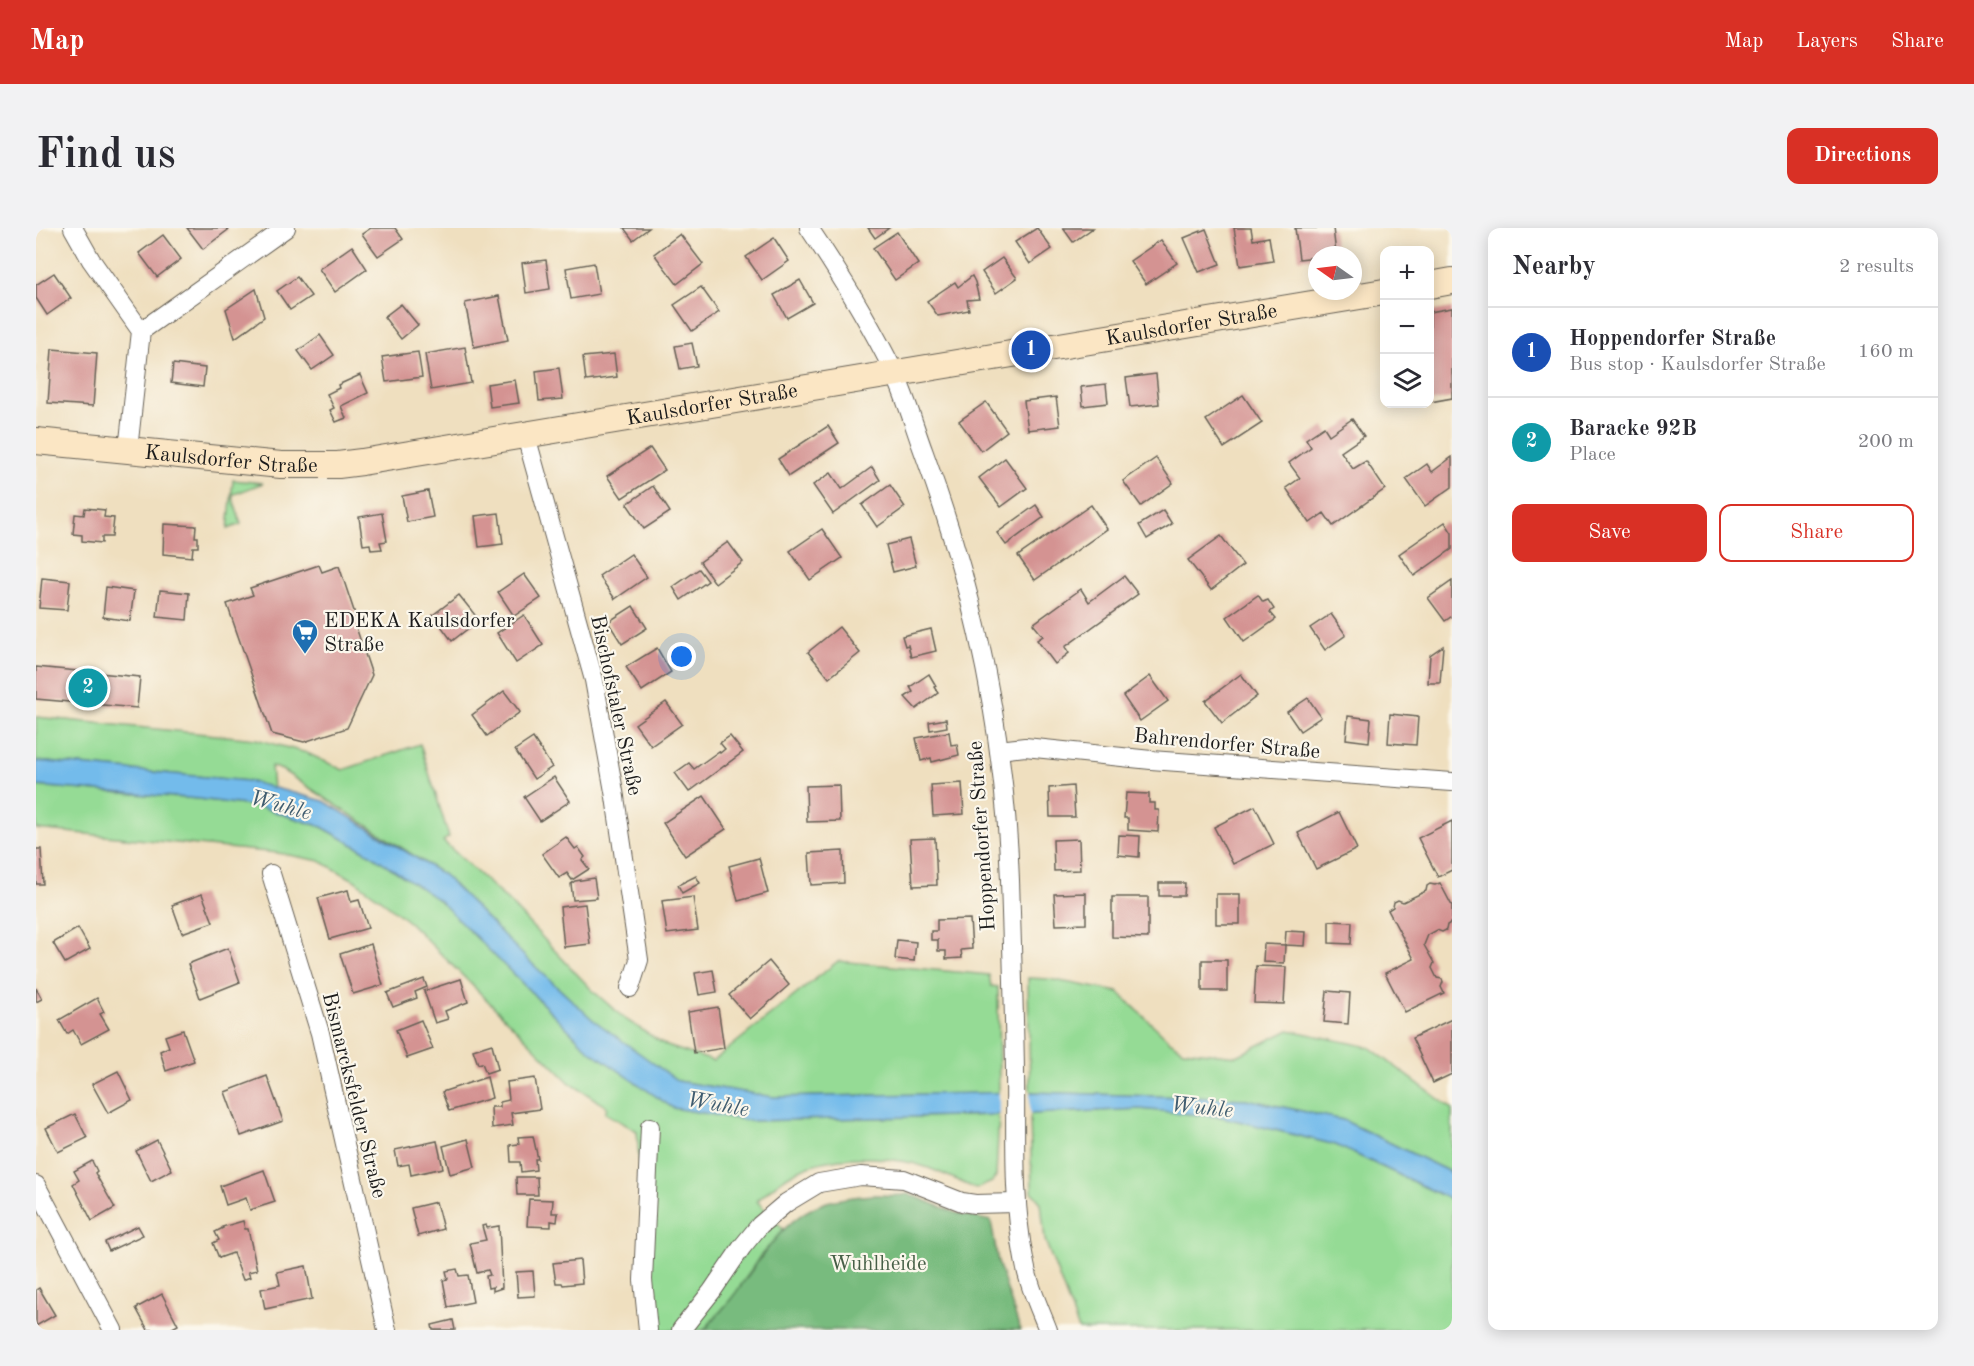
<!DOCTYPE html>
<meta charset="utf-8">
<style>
:root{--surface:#fff;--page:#f2f2f3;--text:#2b2b33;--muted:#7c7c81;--line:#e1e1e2;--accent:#d93025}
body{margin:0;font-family:"Old Standard TT",serif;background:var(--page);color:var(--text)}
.controls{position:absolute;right:18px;top:18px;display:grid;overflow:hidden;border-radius:12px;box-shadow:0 3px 15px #0003}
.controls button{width:54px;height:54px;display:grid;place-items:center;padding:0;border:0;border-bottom:2px solid var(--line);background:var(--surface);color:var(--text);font:30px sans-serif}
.compass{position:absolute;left:1272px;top:18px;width:54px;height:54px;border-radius:50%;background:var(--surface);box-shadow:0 3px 15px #0003;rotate:284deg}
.you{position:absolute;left:646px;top:429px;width:21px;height:21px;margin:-15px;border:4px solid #fff;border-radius:50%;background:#1a73e8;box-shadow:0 0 0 9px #1a73e833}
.badge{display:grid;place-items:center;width:39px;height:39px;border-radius:50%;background:var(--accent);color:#fff;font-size:20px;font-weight:700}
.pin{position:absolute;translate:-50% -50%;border:3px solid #fff;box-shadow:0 2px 6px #0006}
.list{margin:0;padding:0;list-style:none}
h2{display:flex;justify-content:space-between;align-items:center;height:78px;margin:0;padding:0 24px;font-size:26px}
h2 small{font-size:20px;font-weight:400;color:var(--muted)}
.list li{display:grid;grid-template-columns:39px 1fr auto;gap:18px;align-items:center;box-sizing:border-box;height:90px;padding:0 24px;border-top:2px solid var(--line)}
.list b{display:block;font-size:22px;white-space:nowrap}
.list p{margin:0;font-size:20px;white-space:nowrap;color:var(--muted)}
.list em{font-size:20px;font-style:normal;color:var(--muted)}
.actions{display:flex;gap:12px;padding:18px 24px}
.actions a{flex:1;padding:14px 0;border:2px solid var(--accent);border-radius:12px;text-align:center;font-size:21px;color:var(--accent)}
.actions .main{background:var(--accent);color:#fff}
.icon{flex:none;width:33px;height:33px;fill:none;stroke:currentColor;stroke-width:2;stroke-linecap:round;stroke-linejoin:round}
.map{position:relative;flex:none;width:1416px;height:1102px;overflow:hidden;border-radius:12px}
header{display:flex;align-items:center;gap:36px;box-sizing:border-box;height:84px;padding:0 30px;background:var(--accent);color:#fff}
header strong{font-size:28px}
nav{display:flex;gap:33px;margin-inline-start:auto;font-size:21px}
.intro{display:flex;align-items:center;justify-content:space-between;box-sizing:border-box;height:144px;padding:0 36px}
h1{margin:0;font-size:42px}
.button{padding:15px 27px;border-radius:12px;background:var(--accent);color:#fff;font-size:21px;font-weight:700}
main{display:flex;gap:36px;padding:0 36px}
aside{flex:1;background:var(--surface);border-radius:12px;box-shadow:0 3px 15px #0003}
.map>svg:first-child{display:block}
.green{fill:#95db95;stroke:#587c58;stroke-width:1.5}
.forest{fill:#78bb7e;stroke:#4a6c4d;stroke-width:1.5}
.water{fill:#73bbeb;stroke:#486c84;stroke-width:1.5}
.pier{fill:#efdfbf}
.building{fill:#d49392}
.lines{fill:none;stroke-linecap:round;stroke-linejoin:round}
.street-casing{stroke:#666055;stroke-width:20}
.secondary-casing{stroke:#666055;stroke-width:28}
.street{stroke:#fff;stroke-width:18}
.secondary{stroke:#fbe6c4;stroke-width:26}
.labels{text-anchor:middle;stroke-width:4.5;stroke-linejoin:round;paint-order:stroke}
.street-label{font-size:21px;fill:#1c1c1c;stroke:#fbf7ec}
.poi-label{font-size:21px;fill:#1c1c1c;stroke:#fbf7ec;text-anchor:start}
.park-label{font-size:21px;fill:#465f46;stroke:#fbf7ec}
.water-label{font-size:22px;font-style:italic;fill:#3f5c6f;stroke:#fbf7ec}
</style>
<header>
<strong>Map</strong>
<nav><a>Map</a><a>Layers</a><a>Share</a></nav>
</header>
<div class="intro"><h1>Find us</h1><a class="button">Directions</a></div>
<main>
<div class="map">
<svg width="1416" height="1102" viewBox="0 0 1416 1102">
<rect width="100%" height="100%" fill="#fbf7ec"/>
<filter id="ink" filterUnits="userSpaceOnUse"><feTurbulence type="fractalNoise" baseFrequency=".0167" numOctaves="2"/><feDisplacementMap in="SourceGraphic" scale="12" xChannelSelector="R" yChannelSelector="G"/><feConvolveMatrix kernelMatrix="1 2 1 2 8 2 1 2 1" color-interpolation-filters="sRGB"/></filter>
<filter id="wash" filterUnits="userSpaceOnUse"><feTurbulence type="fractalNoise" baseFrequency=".008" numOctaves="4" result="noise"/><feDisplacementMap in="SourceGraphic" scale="24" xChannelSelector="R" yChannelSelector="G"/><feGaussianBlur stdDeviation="1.35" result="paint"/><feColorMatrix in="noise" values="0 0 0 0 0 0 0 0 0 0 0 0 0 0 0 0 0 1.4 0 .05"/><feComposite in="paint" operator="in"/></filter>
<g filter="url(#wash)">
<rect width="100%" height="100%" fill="#efdfbf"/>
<g class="green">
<polygon points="197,252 227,255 196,267 205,296 192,301"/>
<path d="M0,489L220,511L271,525L307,542L384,516L413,609L407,613L472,673L556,762L589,791L631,818L677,833L802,733L953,747L955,758L962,759L963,865L737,869L641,853L556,791L492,732L408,647L246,542L235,538L239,584L286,599L334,626L404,673L553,822L637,880L716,893L963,887L960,948L956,954L940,961C920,952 898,940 876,935C840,928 795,926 761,943C746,950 733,962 721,973L748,1002L724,1028L698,1068L668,1102H617L614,1093L601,903L569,885L571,879L534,855L374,695L344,671L318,652L284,633L242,625L0,601V558L163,571L223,579L212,553L0,533Z"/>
<polygon points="992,750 1013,751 1082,764 1134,813 1147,822 1201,828 1253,802 1333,819 1416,881 1416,945 1307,892 1210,871 994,864"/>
<polygon points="1104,881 1187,889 1300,917 1416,972 1416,1102 1043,1102 1009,1012 1005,975 996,964 994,886"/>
</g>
<path class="forest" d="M873,966L920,985L955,993L962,1034L984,1102H668C678,1091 689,1079 698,1067C724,1033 746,988 791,974C805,970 822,968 837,967C851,967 859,969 873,966Z"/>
<polygon class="water" points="0,533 212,553 288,573 408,647 492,732 556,791 642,853 737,869 994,864 1210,871 1307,892 1416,945 1416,972 1300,917 1186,889 1104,881 994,886 716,893 637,880 553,822 404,673 334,626 286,599 224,579 163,571 0,558"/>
<polygon class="pier" points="994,861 994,889 963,890 963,862"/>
<g id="blocks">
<g class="building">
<polygon points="151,0 190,0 192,2 167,21"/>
<polygon points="335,0 359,0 367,11 342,28 326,6"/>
<polygon points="588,0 613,0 597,12"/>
<polygon points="832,0 853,0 839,10"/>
<polygon points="1001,0 1016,21 994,36 979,14"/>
<polygon points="1027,0 1057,0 1037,14"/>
<polygon points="1198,0 1215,0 1217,12 1233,9 1237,33 1204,38"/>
<polygon points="1259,0 1297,0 1300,26 1281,27 1281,29 1263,31"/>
<polygon points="1170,1 1184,36 1163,44 1148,10"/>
<polygon points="861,4 882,36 859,52 837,20"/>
<polygon points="644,6 667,36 641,56 618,26"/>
<polygon points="127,7 145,31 121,49 103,25"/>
<polygon points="738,10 753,33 726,52 710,29"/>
<polygon points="1125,12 1141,35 1110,56 1094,33"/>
<polygon points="316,18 331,41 299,64 283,41"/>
<polygon points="966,30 981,50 960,65 946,44"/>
<polygon points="510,32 514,61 490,65 486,35"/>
<polygon points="558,35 563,66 535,71 530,40"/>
<polygon points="18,45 35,70 11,87 0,70 0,57"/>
<polygon points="936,48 939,54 943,71 931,72 933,82 902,88 891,73 919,54 922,59"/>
<polygon points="261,49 275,68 254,82 241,63"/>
<polygon points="764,52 777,75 751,90 738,67"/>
<polygon points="665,59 683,84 656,103 638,77"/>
<polygon points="220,61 228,89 199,110 190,81"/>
<polygon points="463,68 472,112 438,119 429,75"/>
<polygon points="365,76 382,97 365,111 348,89"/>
<polygon points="1416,80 1416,170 1394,174 1394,84"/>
<polygon points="284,107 298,127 276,142 262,123"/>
<polygon points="656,115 661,138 644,141 639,118"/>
<polygon points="429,119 435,155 395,162 389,126"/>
<polygon points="16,121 61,125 57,178 12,175"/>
<polygon points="382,124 386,149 350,154 346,129"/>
<polygon points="578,126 581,149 550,153 547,129"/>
<polygon points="137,136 169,140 167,159 135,155"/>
<polygon points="523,140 527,171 503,173 500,143"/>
<polygon points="1120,146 1123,176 1094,179 1090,150"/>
<polygon points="324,147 332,165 305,178 310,190 300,194 294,182 298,180 291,166 303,160 302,157"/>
<polygon points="479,152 483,175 454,179 451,156"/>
<polygon points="1070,156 1072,175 1047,178 1045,159"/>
<polygon points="1207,167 1226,195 1188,220 1170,192"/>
<polygon points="1020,169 1024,198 992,202 988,173"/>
<polygon points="950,174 971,203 945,223 923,193"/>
<polygon points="1316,191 1328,208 1305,224 1317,241 1330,233 1349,261 1297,298 1288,285 1274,295 1250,260 1264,250 1253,235 1275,219 1270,211 1288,199 1293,207"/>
<polygon points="792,198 803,215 753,248 742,231"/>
<polygon points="614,220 629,242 586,270 571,248"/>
<polygon points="1416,229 1416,259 1389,278 1370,251 1391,236 1396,244"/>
<polygon points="969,230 991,260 965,279 943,250"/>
<polygon points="1120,230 1137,255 1105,278 1087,253"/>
<polygon points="836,239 844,252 797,286 777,257 795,245 806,261"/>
<polygon points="854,257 869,279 841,299 826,277"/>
<polygon points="617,258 634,284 608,301 591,276"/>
<polygon points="392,263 397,289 371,294 366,268"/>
<polygon points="1000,277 1008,289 970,317 961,305"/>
<polygon points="1055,277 1071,301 999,352 982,328"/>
<polygon points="49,280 69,282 68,289 78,290 76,309 66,309 66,315 46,313 46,307 37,306 39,286 48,287"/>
<polygon points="1127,282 1136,296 1111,311 1103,297"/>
<polygon points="346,285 351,313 344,314 346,321 335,322 334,316 327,317 323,289"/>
<polygon points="463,285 467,316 443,319 439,288"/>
<polygon points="1409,294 1416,305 1416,321 1378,348 1363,326"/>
<polygon points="128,296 160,298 159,309 162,309 162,319 157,319 156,329 127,326"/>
<polygon points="786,301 806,330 774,352 754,323"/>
<polygon points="1185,308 1207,337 1175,362 1152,332"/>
<polygon points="873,311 880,338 857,344 850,317"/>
<polygon points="692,314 707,334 679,355 664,334"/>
<polygon points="595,326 611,349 579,371 563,348"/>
<polygon points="283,337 286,344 303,338 323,398 320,399 336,447 311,500 268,514 236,506 191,376 217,367 214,360"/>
<polygon points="663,341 672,353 645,372 637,359"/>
<polygon points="488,346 505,370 478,388 462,364"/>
<polygon points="1088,348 1102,366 1029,419 1033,425 1019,436 1001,412 1007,408 997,396 1045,361 1053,374"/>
<polygon points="6,350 34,353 31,382 3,380"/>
<polygon points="1416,353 1416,388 1409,393 1392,370"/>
<polygon points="70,359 98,363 94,393 67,389"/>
<polygon points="124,362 153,365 151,392 121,389"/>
<polygon points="423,367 443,392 416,413 397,387"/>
<polygon points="1222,367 1227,374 1232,372 1238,381 1234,384 1240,391 1208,414 1191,389"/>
<polygon points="597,378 611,400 586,416 572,394"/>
<polygon points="1295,386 1310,407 1289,422 1274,400"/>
<polygon points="488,387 507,417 480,435 461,405"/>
<polygon points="803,399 824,425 793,450 772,424"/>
<polygon points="895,401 900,423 875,429 872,417 869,418 866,408"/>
<polygon points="1407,418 1404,455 1392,455 1394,427"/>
<polygon points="621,420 635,444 606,463 590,439"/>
<polygon points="0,439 104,449 101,480 0,471"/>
<polygon points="893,446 900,458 898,459 902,465 880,481 869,469 877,464 874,459"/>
<polygon points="1205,446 1221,468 1186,495 1169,473"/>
<polygon points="1114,448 1132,473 1104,493 1087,468"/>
<polygon points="468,463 484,484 451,508 436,487"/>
<polygon points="1272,470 1285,489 1264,503 1251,484"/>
<polygon points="630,474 646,496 615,518 599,496"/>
<polygon points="1354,486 1382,489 1380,517 1352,515"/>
<polygon points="1312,488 1335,491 1333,514 1310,511"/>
<polygon points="910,491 911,499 894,502 893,494"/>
<polygon points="913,504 915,517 921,516 923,527 896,534 895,530 885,533 880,510"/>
<polygon points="694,508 707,524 653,564 639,545 653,535 658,541 683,523 684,525 689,521 684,515"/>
<polygon points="497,510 516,539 498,551 479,522"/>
<polygon points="518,549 534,573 504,593 488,569"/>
<polygon points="926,555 928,586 897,588 895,557"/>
<polygon points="803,557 804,593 771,594 770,558"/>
<polygon points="1037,558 1039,589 1014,589 1013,560"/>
<polygon points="1090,565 1113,566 1113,575 1119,575 1119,582 1123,582 1122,604 1092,602 1092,590 1088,590"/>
<polygon points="668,568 690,601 649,628 627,595"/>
<polygon points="1219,578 1238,616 1197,636 1178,599"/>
<polygon points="1303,584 1321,621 1280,641 1262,605"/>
<polygon points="1416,593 1416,642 1402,649 1382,610"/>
<polygon points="1083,607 1104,608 1103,629 1082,627"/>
<polygon points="530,609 539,621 542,619 549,629 546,632 553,641 536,652 531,645 523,650 506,626"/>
<polygon points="899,610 901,657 877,658 874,611"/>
<polygon points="1043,611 1044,642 1018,643 1017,612"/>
<polygon points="0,621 5,621 7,656 0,656"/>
<polygon points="807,623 808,655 775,657 773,625"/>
<polygon points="723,630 732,665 702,673 693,638"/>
<polygon points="660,648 664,655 646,665 642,657"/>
<polygon points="558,650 561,670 537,672 535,656 539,653"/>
<polygon points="1123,655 1149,655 1148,668 1123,668"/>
<polygon points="1404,655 1416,678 1416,694 1411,697 1410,702 1406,704 1401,702 1392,707 1388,717 1398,735 1396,740 1401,750 1406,751 1407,754 1405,759 1408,765 1369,784 1349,745 1378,731 1352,682 1357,679 1358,674 1362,672 1367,674 1390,663 1391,658 1394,656 1399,657"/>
<polygon points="312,662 315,674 323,672 332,700 294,711 282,670"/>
<polygon points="1050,665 1050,696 1020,697 1018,666"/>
<polygon points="166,666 177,694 146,705 136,677"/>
<rect x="1180" y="666" width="24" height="30"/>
<polygon points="657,669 662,702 631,706 626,673"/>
<polygon points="1076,669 1112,669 1112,710 1076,709"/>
<polygon points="549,676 554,716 528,719 524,679"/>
<polygon points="934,691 936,721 925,722 926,730 910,731 910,723 902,723 902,712 895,712 895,703 901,703 901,692"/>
<polygon points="1293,693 1316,694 1315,716 1293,715"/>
<polygon points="42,700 54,721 29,735 17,715"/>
<polygon points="1250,703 1270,704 1269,718 1249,717"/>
<polygon points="861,712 880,714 878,733 859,731"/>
<polygon points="335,716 347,757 317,766 304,726"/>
<polygon points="1228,716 1249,717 1248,735 1227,734"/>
<polygon points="192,720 204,754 164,770 152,736"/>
<rect x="1166" y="732" width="25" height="31"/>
<polygon points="733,733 753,757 714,791 693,767"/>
<polygon points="1220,738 1250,739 1248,776 1218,775"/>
<polygon points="677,742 681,764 663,767 659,745"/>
<polygon points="388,751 391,759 379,764 381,770 357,779 351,765"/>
<polygon points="425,751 432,774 409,783 412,791 399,795 388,763"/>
<polygon points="0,760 6,771 0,774"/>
<polygon points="1291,763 1314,765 1312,796 1288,794"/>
<polygon points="61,770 68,784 64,786 73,801 45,816 37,802 31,806 23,792"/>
<polygon points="682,779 688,820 658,825 652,784"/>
<polygon points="1416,791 1416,846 1397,855 1376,810"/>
<polygon points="385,792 397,821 371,830 360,802"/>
<polygon points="147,802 158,833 130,843 124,823 133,819 129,808"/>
<polygon points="456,816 462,841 450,845 446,835 442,836 437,822"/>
<polygon points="82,843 96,872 72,885 56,856"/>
<polygon points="231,848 247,893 205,908 189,864"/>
<polygon points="451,849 456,870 413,883 406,864"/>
<polygon points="499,850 504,881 475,885 477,897 456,900 455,879 464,879 464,874 473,872 471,854"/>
<polygon points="39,886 51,910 22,924 10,900"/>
<polygon points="497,908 502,931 499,931 500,942 485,944 484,934 475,934 474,917 483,916 482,909"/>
<polygon points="432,911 439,939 414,946 407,918"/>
<polygon points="121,912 136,942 115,953 100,923"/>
<polygon points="401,913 407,940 375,947 373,936 362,938 359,922"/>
<polygon points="56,933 61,943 59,945 79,980 56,993 37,956 43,952 38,943"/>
<polygon points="228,942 239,974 214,982 210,970 190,977 184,958"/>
<polygon points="480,949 501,949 502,967 481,967"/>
<polygon points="493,971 517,972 516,985 522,985 521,994 515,993 515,999 491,998"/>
<polygon points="400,974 407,1001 382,1008 375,980"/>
<polygon points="207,993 209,1001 212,1001 221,1042 212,1044 214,1049 207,1052 197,1025 183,1030 177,1015 183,1012 179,1004 187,1000 186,999"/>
<polygon points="450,997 451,1000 463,998 466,1060 457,1063 457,1059 452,1060 450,1048 454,1047 452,1042 441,1045 434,1015 450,1012 446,998"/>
<polygon points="102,998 107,1007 73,1023 69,1014"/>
<polygon points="544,1032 546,1055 527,1057 526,1055 520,1055 517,1035"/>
<polygon points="270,1038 276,1071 229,1081 225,1061 244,1057 241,1044"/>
<polygon points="421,1041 423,1048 432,1047 437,1074 412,1079 407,1052 412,1051 410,1043"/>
<polygon points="497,1043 499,1068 482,1069 480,1044"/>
<polygon points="3,1060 19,1087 0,1098 0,1062"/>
<polygon points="126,1066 142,1097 133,1102 112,1102 100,1080"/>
<polygon points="417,1092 419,1102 397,1102 396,1097"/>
</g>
</g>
</g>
<g filter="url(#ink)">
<use href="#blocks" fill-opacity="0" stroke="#666055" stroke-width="1.5"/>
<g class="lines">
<g class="street-casing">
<g id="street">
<polyline points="37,0 55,32 105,103 92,222"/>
<path d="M773,0C804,46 833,93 858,144C870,169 878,198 888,225C938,361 969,507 974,652C976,715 978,779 979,842C980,905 976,969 988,1031C992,1056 1003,1079 1012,1102"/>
<polyline points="105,103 250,0"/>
<polyline points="490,208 558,452 579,569 603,732 594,760"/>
<polyline points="963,522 989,519 1115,532 1416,554"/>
<polyline points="235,646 284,805 351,1102"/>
<polyline points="0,957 77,1102"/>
<polyline points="612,1102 607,1052 614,899"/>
<polyline points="645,1102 676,1063 706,1019 724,997 750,975 783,955 825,948 868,951 926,974 939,976 980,975"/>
</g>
</g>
<g class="secondary-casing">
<g id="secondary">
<polyline points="1394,57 1416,53"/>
<path id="s1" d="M0,213L245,237H302L326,234L1348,64"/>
</g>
</g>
<use href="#street" class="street"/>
<use href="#secondary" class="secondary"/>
</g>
</g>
<defs>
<g id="supermarket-pin" transform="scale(1.35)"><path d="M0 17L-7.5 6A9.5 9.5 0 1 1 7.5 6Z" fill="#1f6fb2" stroke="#fbf7ec"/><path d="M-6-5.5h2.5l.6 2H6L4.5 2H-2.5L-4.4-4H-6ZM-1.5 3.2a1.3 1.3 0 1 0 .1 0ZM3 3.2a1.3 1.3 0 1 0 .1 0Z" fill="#fff"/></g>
</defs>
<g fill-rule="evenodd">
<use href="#supermarket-pin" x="269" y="404"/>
</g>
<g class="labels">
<g class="street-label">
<text dy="7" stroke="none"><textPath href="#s1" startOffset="1168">Kaulsdorfer Straße</textPath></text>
<text dy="7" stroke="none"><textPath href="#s1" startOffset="682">Kaulsdorfer Straße</textPath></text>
<text dy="7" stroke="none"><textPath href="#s1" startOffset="196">Kaulsdorfer Straße</textPath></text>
<text transform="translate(581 477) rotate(78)" y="7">Bischofstaler Straße</text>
<text transform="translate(1191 515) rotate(5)" y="7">Bahrendorfer Straße</text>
<text transform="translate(945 608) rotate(-94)" y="7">Hoppendorfer Straße</text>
<text transform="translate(319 867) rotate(76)" y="7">Bismarcksfelder Straße</text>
</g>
<g class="poi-label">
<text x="288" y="399">EDEKA Kaulsdorfer<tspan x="288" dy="24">Straße</tspan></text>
</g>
<g class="park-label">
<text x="842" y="1042">Wuhlheide</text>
</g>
<g class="water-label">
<text transform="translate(245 576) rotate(15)" y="8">Wuhle</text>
<text transform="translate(682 875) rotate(10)" y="8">Wuhle</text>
<text transform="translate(1166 878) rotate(6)" y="8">Wuhle</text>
</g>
</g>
</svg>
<div class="controls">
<button>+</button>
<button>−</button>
<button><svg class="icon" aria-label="layers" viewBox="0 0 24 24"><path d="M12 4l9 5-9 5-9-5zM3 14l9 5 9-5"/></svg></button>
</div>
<svg class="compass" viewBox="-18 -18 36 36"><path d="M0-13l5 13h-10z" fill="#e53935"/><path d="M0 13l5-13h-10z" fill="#7c7c81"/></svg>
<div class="you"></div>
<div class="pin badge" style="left:995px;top:122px;background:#1a4fb4">1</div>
<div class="pin badge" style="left:52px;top:460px;background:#0f9aa8">2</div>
</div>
<aside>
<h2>Nearby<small>2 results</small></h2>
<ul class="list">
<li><span class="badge" style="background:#1a4fb4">1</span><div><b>Hoppendorfer Straße</b><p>Bus stop · Kaulsdorfer Straße</p></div><em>160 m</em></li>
<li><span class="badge" style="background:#0f9aa8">2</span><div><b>Baracke 92B</b><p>Place</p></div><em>200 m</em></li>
</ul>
<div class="actions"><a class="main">Save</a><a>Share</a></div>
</aside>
</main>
